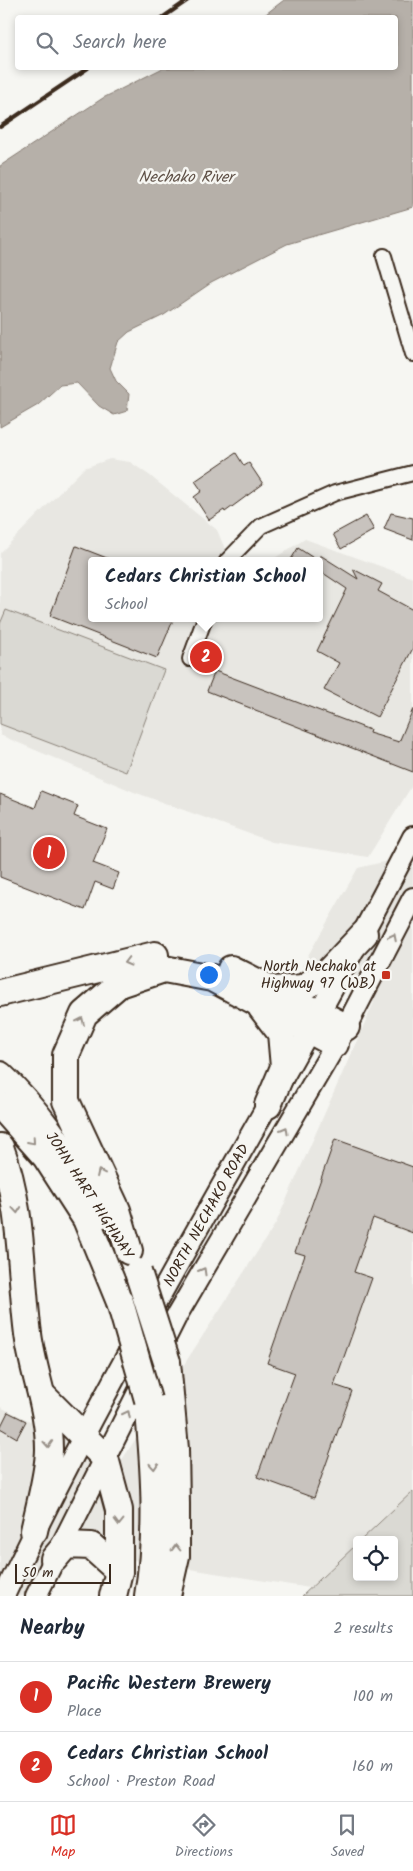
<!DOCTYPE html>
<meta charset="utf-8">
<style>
:root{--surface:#fff;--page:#f2f2f3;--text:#1f2937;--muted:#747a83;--line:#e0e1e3;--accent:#d93025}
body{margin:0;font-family:Kalam,sans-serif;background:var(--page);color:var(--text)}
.controls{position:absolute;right:15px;bottom:15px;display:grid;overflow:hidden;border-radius:5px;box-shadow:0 2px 8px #0003}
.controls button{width:45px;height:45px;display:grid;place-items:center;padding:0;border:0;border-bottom:1px solid var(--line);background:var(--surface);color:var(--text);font:25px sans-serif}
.scale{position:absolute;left:15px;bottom:12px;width:96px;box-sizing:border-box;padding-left:5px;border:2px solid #3b2a1e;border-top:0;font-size:14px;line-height:18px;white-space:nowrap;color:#3b2a1e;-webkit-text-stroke:4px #f6f6f2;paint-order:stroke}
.you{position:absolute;left:208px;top:974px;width:18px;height:18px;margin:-12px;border:4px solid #fff;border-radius:50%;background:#1a73e8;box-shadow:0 0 0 8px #1a73e833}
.badge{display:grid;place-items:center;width:32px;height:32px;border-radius:50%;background:var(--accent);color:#fff;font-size:16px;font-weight:700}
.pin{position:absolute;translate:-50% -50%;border:2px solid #fff;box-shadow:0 1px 5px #0006}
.popup{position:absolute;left:88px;top:557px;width:235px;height:65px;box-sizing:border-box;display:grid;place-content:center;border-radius:5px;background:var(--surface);filter:drop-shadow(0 1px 4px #0005);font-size:16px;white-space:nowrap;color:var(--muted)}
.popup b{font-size:19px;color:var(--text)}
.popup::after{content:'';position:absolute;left:50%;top:100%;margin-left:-10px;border:10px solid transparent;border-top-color:var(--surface)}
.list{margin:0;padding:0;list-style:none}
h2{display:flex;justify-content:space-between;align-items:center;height:65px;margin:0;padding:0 20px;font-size:21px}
h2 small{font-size:16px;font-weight:400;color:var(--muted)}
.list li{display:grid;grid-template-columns:32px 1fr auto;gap:15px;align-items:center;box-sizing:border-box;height:70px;padding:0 20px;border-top:1px solid var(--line)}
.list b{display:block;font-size:19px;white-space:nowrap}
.list p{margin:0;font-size:16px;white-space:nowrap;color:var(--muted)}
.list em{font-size:16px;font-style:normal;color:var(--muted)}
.icon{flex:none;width:28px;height:28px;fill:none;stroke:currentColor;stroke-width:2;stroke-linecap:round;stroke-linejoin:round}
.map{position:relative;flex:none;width:413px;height:1596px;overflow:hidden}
.search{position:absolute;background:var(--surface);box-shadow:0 2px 8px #0003;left:15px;right:15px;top:15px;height:55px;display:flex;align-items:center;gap:12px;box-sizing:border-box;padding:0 18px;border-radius:5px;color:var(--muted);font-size:19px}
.sheet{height:205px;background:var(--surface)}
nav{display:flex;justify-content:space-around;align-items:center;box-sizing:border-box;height:70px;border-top:1px solid var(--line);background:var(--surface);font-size:14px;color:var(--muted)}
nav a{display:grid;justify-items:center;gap:2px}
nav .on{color:var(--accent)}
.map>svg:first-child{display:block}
.built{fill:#e8e7e2}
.green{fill:#dad9d3;stroke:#8a8278}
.water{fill:#b6b0a9;stroke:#857a71}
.building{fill:#c8c3be;stroke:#3b2a1e}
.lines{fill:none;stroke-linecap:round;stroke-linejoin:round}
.street-casing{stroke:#3b2a1e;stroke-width:18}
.secondary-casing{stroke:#3b2a1e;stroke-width:24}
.highway-casing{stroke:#3b2a1e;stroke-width:30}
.street{stroke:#f6f6f2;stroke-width:14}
.secondary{stroke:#f6f6f2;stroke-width:20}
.highway{stroke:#f6f6f2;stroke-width:26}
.rail{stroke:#3b2a1e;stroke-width:4}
.highway-bridge-casing{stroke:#3b2a1e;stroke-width:30;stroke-linecap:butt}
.highway-bridge{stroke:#f6f6f2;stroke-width:26}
.oneway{stroke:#989088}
.poi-dot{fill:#c8321e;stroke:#f6f6f2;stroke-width:2}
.labels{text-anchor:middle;stroke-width:5;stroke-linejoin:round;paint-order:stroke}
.poi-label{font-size:15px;fill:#3b2a1e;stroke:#f6f6f2;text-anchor:end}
.street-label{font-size:15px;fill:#3b2a1e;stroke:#f6f6f2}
.water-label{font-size:16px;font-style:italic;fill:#605248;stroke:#f6f6f2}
</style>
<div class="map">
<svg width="413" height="1596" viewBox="0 0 413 1596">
<rect width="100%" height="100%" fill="#f6f6f2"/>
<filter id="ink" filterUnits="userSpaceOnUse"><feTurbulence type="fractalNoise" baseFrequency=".02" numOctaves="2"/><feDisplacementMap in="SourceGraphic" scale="10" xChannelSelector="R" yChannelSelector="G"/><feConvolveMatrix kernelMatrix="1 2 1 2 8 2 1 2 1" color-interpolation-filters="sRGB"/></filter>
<g filter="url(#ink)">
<g class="built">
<polygon points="110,459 130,462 149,475 217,530 230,561 92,561 92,618 320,618 320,561 270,561 305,539 413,578 413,784 368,857 272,842 134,792 0,735 0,553 84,468"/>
<polygon points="413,855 413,1491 361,1540 357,1540 357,1544 310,1588 76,1551 47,1596 0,1596 0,1407 120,1463 276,1223 374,1002 302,966 358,868"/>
</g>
<g class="green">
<polygon points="6,610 164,670 126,772 0,724 0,624"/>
<polygon points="413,1491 413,1596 302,1596 357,1544 357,1577 394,1577 394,1540 361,1540"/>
</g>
<polygon class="water" points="284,0 413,0 413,207 287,244 211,283 164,315 129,332 118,342 110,368 116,381 129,394 127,411 114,415 99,406 77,383 60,385 38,405 0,427 0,166 103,98 163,68 396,68 396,18 262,17"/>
<g class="building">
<polygon points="236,453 244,466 249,463 263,484 225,512 224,510 209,520 194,497 202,491 195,481"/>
<polygon points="391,513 413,518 413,540 384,529"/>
<polygon points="366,516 374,530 341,549 333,534"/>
<polygon points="76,546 112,560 92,561 92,618 174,618 157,658 50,616"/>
<polygon points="298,548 318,561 290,561"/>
<polygon points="320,555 358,579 353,569 382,584 378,591 413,610 413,648 377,717 324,690 339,663 317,651 347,589 320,571"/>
<polygon points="215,671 370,730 369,733 399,742 413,709 413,772 207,691"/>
<polygon points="41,791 78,806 74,816 107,829 93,863 119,873 113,889 95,882 85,910 0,877 0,794 35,808"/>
<polygon points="335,1139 413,1167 413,1233 373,1218 354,1272 372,1278 334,1385 352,1391 314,1498 257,1477 295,1373 267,1363 305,1255 295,1252"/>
<polygon points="8,1412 26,1421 17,1438 0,1428"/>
</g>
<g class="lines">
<g class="street-casing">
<g id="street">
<polyline points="384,256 413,354"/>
<polyline points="227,561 261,526 335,493 413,473"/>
<polyline points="190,659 205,618"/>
</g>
</g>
<g class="secondary-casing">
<g id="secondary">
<path d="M4,1596C126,1335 283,1093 413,837"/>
<polyline points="36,1596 177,1315 346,1027 413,898"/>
</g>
</g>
<g class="highway-casing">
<g id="highway">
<polyline points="231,969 346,1027"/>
<polyline points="272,990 303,988 328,972 364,934"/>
<polyline points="0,993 155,955"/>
<polyline points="261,1007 281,1033 284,1067 268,1105"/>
<path d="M0,1075C43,1114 73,1166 104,1214"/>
<polyline points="0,1105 46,1157 86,1219 120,1302"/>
<path d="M0,1147C23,1207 20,1271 28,1334C33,1373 49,1409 49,1449C49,1472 39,1507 34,1531"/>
<polyline points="129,1251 117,1210 66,1101 66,1055 84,1014 119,984 164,969 212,978 335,1044"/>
<polyline points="167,1362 175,1449 176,1504 176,1556 167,1596"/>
<polyline points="43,1396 105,1458 119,1510 119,1571 113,1596"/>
<path d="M148,1400C154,1466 159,1530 148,1596"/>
<polyline points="54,1559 66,1545 91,1546 119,1571"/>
</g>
</g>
<use href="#street" class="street"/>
<use href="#secondary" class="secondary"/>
<use href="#highway" class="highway"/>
<g class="rail">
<polyline points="162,18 188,0"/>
<polyline points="0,127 88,68"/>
</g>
<g class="highway-bridge-casing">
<g id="highway-bridge">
<polyline points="138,1272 167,1362"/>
<polyline points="120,1302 148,1400"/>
</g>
</g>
<use href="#highway-bridge" class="highway-bridge"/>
</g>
<defs><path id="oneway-chevron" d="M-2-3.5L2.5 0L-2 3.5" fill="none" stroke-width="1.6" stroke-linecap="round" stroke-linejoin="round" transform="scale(1.25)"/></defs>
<g class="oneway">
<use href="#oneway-chevron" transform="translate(393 937) rotate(-63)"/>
<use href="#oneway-chevron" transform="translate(127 962) rotate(166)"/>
<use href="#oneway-chevron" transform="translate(81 1021) rotate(-65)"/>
<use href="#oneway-chevron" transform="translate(285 1130) rotate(-60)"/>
<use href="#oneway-chevron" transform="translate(32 1141) rotate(49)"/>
<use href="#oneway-chevron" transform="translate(100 1173) rotate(-115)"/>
<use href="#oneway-chevron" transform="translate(17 1210) rotate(85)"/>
<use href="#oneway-chevron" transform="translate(203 1271) rotate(-60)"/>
<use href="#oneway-chevron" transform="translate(127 1414) rotate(-63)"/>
<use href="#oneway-chevron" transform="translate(48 1444) rotate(86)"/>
<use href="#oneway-chevron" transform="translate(154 1466) rotate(86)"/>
<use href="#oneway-chevron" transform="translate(119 1522) rotate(91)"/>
<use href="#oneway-chevron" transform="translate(176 1548) rotate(-90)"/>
</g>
</g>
<rect class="poi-dot" x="381" y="970" width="10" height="10" rx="2.5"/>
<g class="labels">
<g class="poi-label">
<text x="376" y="971">North Nechako at<tspan x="376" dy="17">Highway 97 (WB)</tspan></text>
</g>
<g class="street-label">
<text transform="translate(90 1195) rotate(57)" y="5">JOHN HART HIGHWAY</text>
<text transform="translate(206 1215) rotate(-61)" y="5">NORTH NECHAKO ROAD</text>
</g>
<g class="water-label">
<text x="186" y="182">Nechako River</text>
</g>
</g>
</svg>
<div class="controls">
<button><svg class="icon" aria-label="locate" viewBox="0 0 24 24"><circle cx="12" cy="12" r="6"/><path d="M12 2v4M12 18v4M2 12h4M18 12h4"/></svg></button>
</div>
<div class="scale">50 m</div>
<div class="you"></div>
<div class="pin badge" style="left:49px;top:853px">1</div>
<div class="pin badge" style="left:206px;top:657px">2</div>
<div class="popup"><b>Cedars Christian School</b>School</div>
<div class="search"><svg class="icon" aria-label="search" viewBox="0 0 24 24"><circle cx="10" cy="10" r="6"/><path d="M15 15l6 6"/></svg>Search here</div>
</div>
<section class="sheet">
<h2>Nearby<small>2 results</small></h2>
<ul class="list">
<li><span class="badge">1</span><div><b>Pacific Western Brewery</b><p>Place</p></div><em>100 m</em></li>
<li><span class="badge">2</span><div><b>Cedars Christian School</b><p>School · Preston Road</p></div><em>160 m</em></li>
</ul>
</section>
<nav>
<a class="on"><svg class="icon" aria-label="map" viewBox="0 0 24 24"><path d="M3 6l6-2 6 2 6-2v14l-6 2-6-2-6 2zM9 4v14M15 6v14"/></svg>Map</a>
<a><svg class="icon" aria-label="directions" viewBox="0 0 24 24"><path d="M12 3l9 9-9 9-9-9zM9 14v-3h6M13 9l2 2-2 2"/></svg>Directions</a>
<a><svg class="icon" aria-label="saved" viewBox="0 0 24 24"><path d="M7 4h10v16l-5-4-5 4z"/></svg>Saved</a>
</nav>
